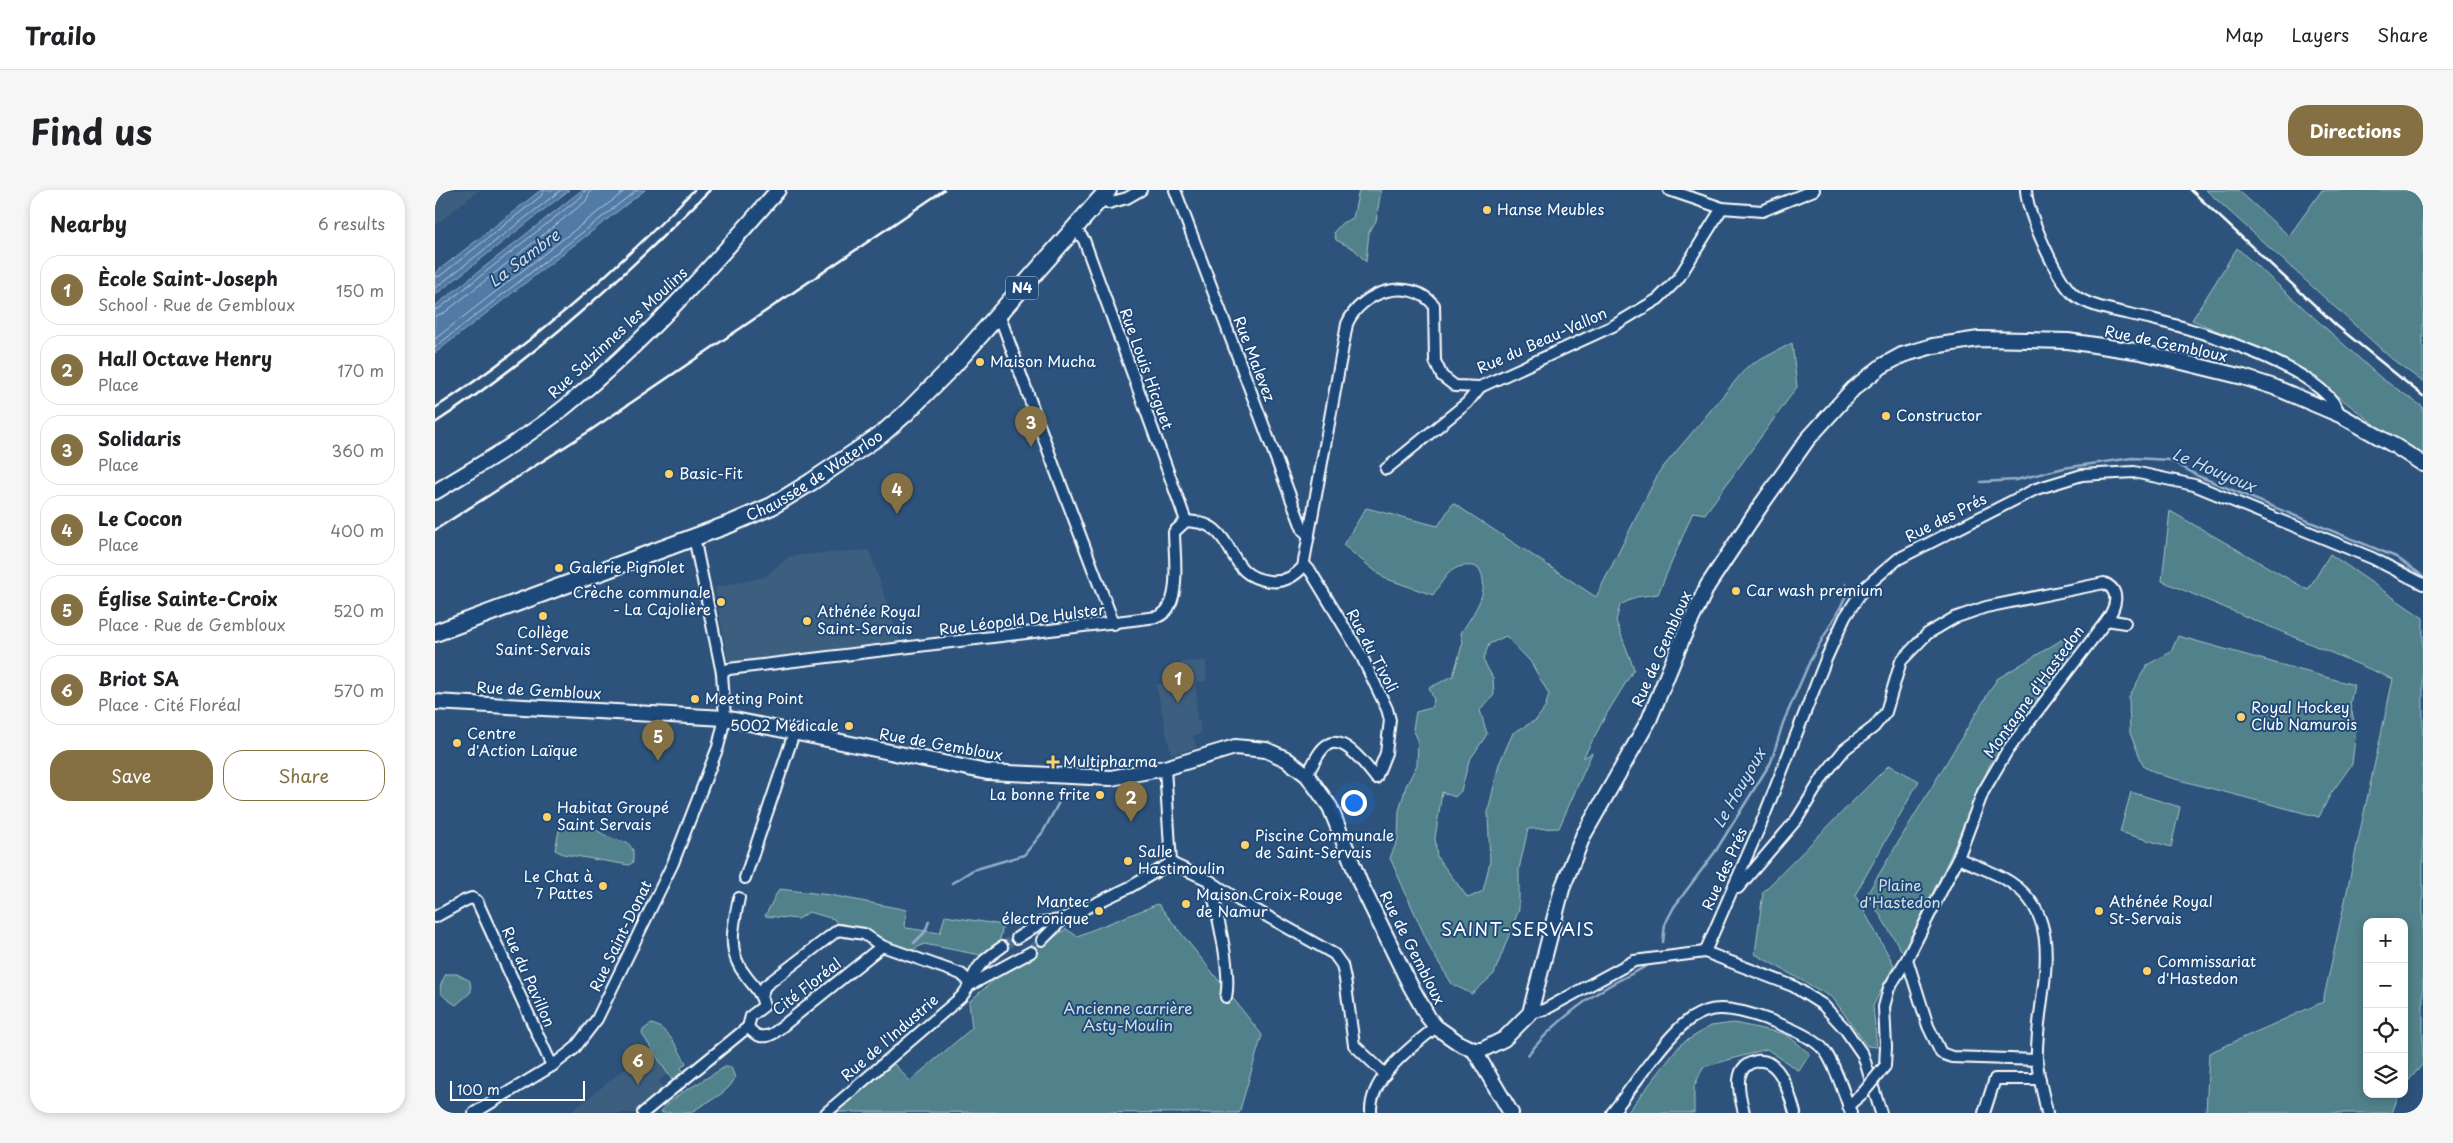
<!DOCTYPE html>
<meta charset="utf-8">
<style>
:root{--surface:#fff;--page:#f6f6f6;--text:#202124;--muted:#757577;--line:#e0e0e0;--accent:#847042}
body{margin:0;font-family:"Playpen Sans",sans-serif;background:var(--page);color:var(--text)}
.controls{position:absolute;right:15px;bottom:15px;display:grid;overflow:hidden;border-radius:10px;box-shadow:0 2px 8px #0003}
.controls button{width:45px;height:45px;display:grid;place-items:center;padding:0;border:0;border-bottom:1px solid var(--line);background:var(--surface);color:var(--text);font:25px sans-serif}
.scale{position:absolute;left:15px;bottom:12px;width:135px;box-sizing:border-box;padding-left:5px;border:2px solid #fff;border-top:0;font-size:14px;line-height:18px;white-space:nowrap;color:#fff;-webkit-text-stroke:4px #1f4a7a;paint-order:stroke}
.you{position:absolute;left:918px;top:612px;width:18px;height:18px;margin:-12px;border:4px solid #fff;border-radius:50%;background:#1a73e8;box-shadow:0 0 0 8px #1a73e833}
.badge{display:grid;place-items:center;width:32px;height:32px;border-radius:50%;background:var(--accent);color:#fff;font-size:16px;font-weight:700}
.pin{position:absolute;translate:-50% -41px;filter:drop-shadow(0 1px 2px #0008)}
.pin::after{content:'';position:absolute;top:26px;width:18px;height:15px;background:inherit;clip-path:polygon(0 0,100% 0,50% 100%)}
.list{margin:0;padding:0;list-style:none}
h2{display:flex;justify-content:space-between;align-items:center;height:65px;margin:0;padding:0 20px;font-size:21px}
h2 small{font-size:16px;font-weight:400;color:var(--muted)}
.list li{display:grid;grid-template-columns:32px 1fr auto;gap:15px;align-items:center;box-sizing:border-box;height:70px;margin:0 10px 10px;padding:0 10px;border:1px solid var(--line);border-radius:20px}
.list b{display:block;font-size:19px;white-space:nowrap}
.list p{margin:0;font-size:16px;white-space:nowrap;color:var(--muted)}
.list em{font-size:16px;font-style:normal;color:var(--muted)}
.actions{display:flex;gap:10px;padding:15px 20px}
.actions a{flex:1;padding:11px 0;border:1px solid var(--accent);border-radius:20px;text-align:center;font-size:18px;color:var(--accent)}
.actions .main{background:var(--accent);color:#fff}
.icon{flex:none;width:28px;height:28px;fill:none;stroke:currentColor;stroke-width:2;stroke-linecap:round;stroke-linejoin:round}
.map{position:relative;flex:none;width:1988px;height:923px;overflow:hidden;border-radius:20px}
header{display:flex;align-items:center;gap:30px;box-sizing:border-box;height:70px;padding:0 25px;background:var(--surface);border-bottom:1px solid var(--line)}
header strong{font-size:24px}
nav{display:flex;gap:28px;margin-inline-start:auto;font-size:18px}
.intro{display:flex;align-items:center;justify-content:space-between;box-sizing:border-box;height:120px;padding:0 30px}
h1{margin:0;font-size:35px}
.button{padding:12px 22px;border-radius:20px;background:var(--accent);color:#fff;font-size:18px;font-weight:700}
main{display:flex;gap:30px;padding:0 30px}
aside{flex:1;background:var(--surface);border-radius:20px;box-shadow:0 2px 8px #0003}
.map>svg:first-child{display:block}
.built{fill:#3e5e7f}
.green{fill:#51818a;stroke:#a8c0c4;fill-rule:evenodd}
.water{fill:#517aa6;stroke:#97afca}
.lines{fill:none;stroke-linecap:round;stroke-linejoin:round}
.shore{stroke:#b9cadb;stroke-width:1}
.stream{stroke:#97afca;stroke-width:2.5}
.street-tunnel{stroke:#4c6d90;stroke-width:10;stroke-dasharray:10 5;stroke-linecap:butt}
.street-casing{stroke:#fff;stroke-width:14}
.secondary-casing{stroke:#fff;stroke-width:18}
.primary-casing{stroke:#fff;stroke-width:20}
.street{stroke:#1f4a7a;stroke-width:10}
.secondary{stroke:#1f4a7a;stroke-width:14}
.primary{stroke:#1f4a7a;stroke-width:16}
.rail{stroke:#fff;stroke-width:2.5}
.street-bridge-casing{stroke:#fff;stroke-width:14;stroke-linecap:butt}
.street-bridge{stroke:#1f4a7a;stroke-width:10}
.poi-dot{fill:#ffd166;stroke:#1f4a7a;stroke-width:2}
.labels{text-anchor:middle;stroke-width:4;stroke-linejoin:round;paint-order:stroke}
.shield{fill:#1f4a7a;stroke:#bcc9d7;stroke-width:1}
.shield-label{font-size:14px;font-weight:bold;fill:#fff}
.poi-label{font-size:15px;fill:#fff;stroke:#1f4a7a;text-anchor:start}
.street-label{font-size:15px;fill:#fff;stroke:#1f4a7a}
.park-label{font-size:15px;fill:#d4e0e2;stroke:#1f4a7a}
.water-label{font-size:16px;font-style:italic;fill:#d4dee9;stroke:#1f4a7a}
.quarter-label{font-size:18px;letter-spacing:1px;fill:#fff;stroke:#1f4a7a}
</style>
<header>
<strong>Trailo</strong>
<nav><a>Map</a><a>Layers</a><a>Share</a></nav>
</header>
<div class="intro"><h1>Find us</h1><a class="button">Directions</a></div>
<main>
<aside>
<h2>Nearby<small>6 results</small></h2>
<ul class="list">
<li><span class="badge">1</span><div><b>Ècole Saint-Joseph</b><p>School · Rue de Gembloux</p></div><em>150 m</em></li>
<li><span class="badge">2</span><div><b>Hall Octave Henry</b><p>Place</p></div><em>170 m</em></li>
<li><span class="badge">3</span><div><b>Solidaris</b><p>Place</p></div><em>360 m</em></li>
<li><span class="badge">4</span><div><b>Le Cocon</b><p>Place</p></div><em>400 m</em></li>
<li><span class="badge">5</span><div><b>Église Sainte-Croix</b><p>Place · Rue de Gembloux</p></div><em>520 m</em></li>
<li><span class="badge">6</span><div><b>Briot SA</b><p>Place · Cité Floréal</p></div><em>570 m</em></li>
</ul>
<div class="actions"><a class="main">Save</a><a>Share</a></div>
</aside>
<div class="map">
<svg width="1988" height="923" viewBox="0 0 1988 923">
<rect width="100%" height="100%" fill="#2d537c"/>
<filter id="ink" filterUnits="userSpaceOnUse"><feTurbulence type="fractalNoise" baseFrequency=".02" numOctaves="2"/><feDisplacementMap in="SourceGraphic" scale="10" xChannelSelector="R" yChannelSelector="G"/><feConvolveMatrix kernelMatrix="1 2 1 2 8 2 1 2 1" color-interpolation-filters="sRGB"/></filter>
<g filter="url(#ink)">
<g class="built">
<polygon points="0,0 44,0 0,35"/>
<polygon points="434,360 465,451 378,462 378,466 294,475 280,398 330,387 355,366"/>
<polygon points="771,471 771,491 761,492 762,530 764,530 766,544 758,546 761,558 736,564 721,495 745,488 746,472"/>
<polygon points="215,858 234,882 224,891 230,899 200,923 135,923"/>
</g>
<g class="green">
<polygon points="924,0 946,0 941,31 934,42 931,72 919,59 901,50 899,42 907,33 918,28"/>
<polygon points="1771,0 1803,0 1854,46 1887,0 1988,0 1988,192 1957,169"/>
<polygon points="1802,58 1946,188 1988,217 1988,266 1947,240 1862,175 1757,130"/>
<path d="M1357,153L1362,197L1270,324L1258,322L1223,404L1201,407L1185,415L1181,431L1199,479L1171,525L1148,568L1157,563L1124,638L1093,639L1084,679V719L1059,784L1037,804L1017,794L997,762L955,668L963,649L964,621L971,596L982,575L983,550L978,539L981,522L996,518L999,510L994,498L1018,486L1028,452L1026,443C1038,424 1058,399 1043,377C1017,371 1011,386 998,405L949,388L908,355L931,318L1003,336L1018,313L1161,407L1224,282L1312,177ZM1071,446L1095,471L1114,504L1110,518L1101,530L1078,543L1064,574L1053,622L1055,672L1048,701L1033,708L1002,667L1000,648L1007,602L1020,607L1026,601L1034,571L1052,544L1045,520L1059,505L1058,488L1048,470L1054,454Z"/>
<polygon points="1735,321 1873,400 1895,364 1988,428 1988,874 1969,896 1969,732 1932,732 1932,904 1964,904 1957,923 1771,923 1774,863 1888,812 1958,489 1727,391"/>
<polygon points="1633,446 1639,458 1597,519 1555,574 1515,667 1468,763 1432,704 1562,489"/>
<polygon points="1743,446 1919,495 1915,514 1921,539 1917,574 1895,605 1884,627 1729,586 1709,577 1695,543 1694,507 1712,475 1736,462"/>
<polygon points="1454,575 1484,591 1420,705 1459,775 1438,816 1442,857 1432,856 1398,808 1320,764 1328,702"/>
<polygon points="1696,602 1745,617 1736,657 1685,642"/>
<path d="M148,630C162,641 174,650 192,652L198,660V672L194,675L128,664L120,660L125,636Z"/>
<polygon points="344,699 395,705 472,720 469,735 471,738 505,743 510,726 568,735 564,754 545,765 489,754 474,762 404,736 399,729 374,722 363,729 330,726"/>
<polygon points="723,714 827,845 804,923 401,922 459,874 475,891 537,838 534,812 566,784 631,739 642,746"/>
<path d="M11,784H22L35,791L36,802L21,815C4,804 1,802 11,784Z"/>
<polygon points="1299,833 1351,844 1375,864 1364,881 1332,859 1268,877 1259,897 1259,923 1192,923 1246,854 1276,836"/>
<path d="M216,834C233,837 243,859 251,873L246,878L248,881L237,890L207,844L208,840Z"/>
<path d="M290,877H296L300,888C292,906 270,911 256,923H227L226,920L245,904Z"/>
</g>
<g class="water">
<polygon points="106,0 134,0 0,105 0,83"/>
<polygon points="147,0 210,0 0,163 0,116"/>
</g>
<g class="lines">
<g class="shore">
<polyline points="0,87 5,86 106,6 109,0"/>
<polyline points="0,98 126,0"/>
<polyline points="0,120 5,118 147,6 150,0"/>
<polyline points="0,126 9,123 151,11 156,0"/>
<polyline points="0,149 191,0"/>
<polyline points="0,157 202,0"/>
</g>
<g class="stream">
<polyline points="1546,292 1581,290 1629,278 1697,268 1735,270 1763,286 1961,367 1988,386"/>
<polyline points="517,693 538,680 589,665 608,642 624,612"/>
<polyline points="1228,752 1230,734 1239,717 1280,662 1336,572 1348,533 1375,471 1406,416 1411,405 1411,394"/>
<polyline points="479,753 490,742 494,731"/>
<path d="M1093,865C1113,839 1144,814 1172,797C1185,789 1200,783 1213,775"/>
</g>
<g class="street-tunnel">
<polyline points="567,757 582,748"/>
<polyline points="596,762 607,750"/>
</g>
<g class="street-casing">
<g id="street">
<polyline points="740,0 857,311 868,340 874,346"/>
<polyline points="1234,0 1287,18"/>
<path d="M1591,0C1592,23 1621,87 1637,103C1653,119 1695,123 1717,129C1762,140 1890,178 1905,225"/>
<polyline points="666,8 674,13 692,8 706,0"/>
<polyline points="640,38 649,50 751,331"/>
<polyline points="564,124 620,279 679,434"/>
<polyline points="951,279 1032,213 1045,197"/>
<path d="M751,331C762,332 772,333 780,340C802,359 797,386 834,391C848,393 859,387 868,377L912,134C926,101 974,86 999,115L1000,171L1007,186L1020,196L1045,197L1178,136L1223,109L1243,89L1287,18L1327,21L1379,0"/>
<path d="M869,374L876,382L925,463L952,519L955,530L951,563L941,588C932,577 909,544 892,555C883,561 878,575 872,585"/>
<path d="M287,483L294,479L722,427C748,418 739,366 739,342L751,331"/>
<polyline points="730,578 736,673"/>
<path d="M1523,668C1540,676 1560,682 1575,692C1637,732 1599,811 1602,870C1603,888 1609,906 1612,923"/>
<polyline points="736,673 775,691 805,711 899,764 907,775 910,789 919,855 950,884"/>
<polyline points="310,688 359,543"/>
<path d="M775,691C781,721 797,779 791,807"/>
<path d="M1303,698L1362,629L1389,585L1410,559L1439,537L1451,522L1466,471L1492,444L1519,428L1551,417L1669,393C1687,401 1680,418 1672,430"/>
<polyline points="0,727 31,710 37,708 42,711 117,876"/>
<polyline points="582,748 607,732 627,730"/>
<polyline points="607,750 628,729 695,697 736,673"/>
<polyline points="1270,762 1326,634 1391,469 1410,427 1429,398 1463,369 1601,299 1647,285 1699,282 1759,295 1937,368 1988,394"/>
<polyline points="1472,769 1493,836 1506,863 1517,867 1602,870"/>
<polyline points="537,794 596,762"/>
<polyline points="327,804 330,796 403,740 429,744 447,756 526,784 537,794"/>
<polyline points="1095,823 1109,820 1199,771 1270,762 1358,796 1388,815 1410,839 1428,865 1446,923"/>
<path d="M313,837C321,847 328,849 339,843L447,756"/>
<polyline points="1450,876 1451,857 1449,817 1454,798 1472,769 1523,668 1548,602 1572,561 1672,430 1690,433"/>
<polyline points="1413,916 1428,903"/>
<polyline points="39,923 117,876 139,859 162,829 238,673 283,557 290,528 287,483 259,347"/>
<path d="M208,923L313,837L316,826L329,816C326,802 319,797 311,786C291,762 298,737 304,708"/>
<path d="M391,923L525,808C535,798 535,792 541,781C547,771 557,764 567,757"/>
<path d="M936,923C934,888 976,857 1001,837"/>
<path d="M1177,923C1198,897 1230,847 1255,829C1263,824 1274,819 1284,819C1308,818 1373,841 1389,860C1400,874 1410,906 1416,923"/>
<path d="M1309,923C1305,905 1295,876 1322,871C1330,870 1337,874 1342,880C1351,891 1356,909 1360,923"/>
<polyline points="1549,923 1560,889 1605,889"/>
</g>
</g>
<g class="secondary-casing">
<g id="secondary">
<path d="M0,302C44,275 90,249 130,217C209,153 277,76 343,0"/>
<polyline points="0,512 290,528 552,582 676,588 730,578 800,557 831,560 851,569 872,585 895,617 925,693 975,795 993,827 1001,837 1024,853 1039,860 1047,860 1069,849 1095,823 1127,699 1148,646 1214,530 1248,447 1273,395 1324,318 1372,250 1418,199 1447,176 1467,165 1498,156 1544,149 1633,151 1706,162 1808,187 1839,197 1905,225 1960,256 1988,274"/>
<polyline points="1039,860 1076,923"/>
</g>
</g>
<g class="primary-casing">
<g id="primary">
<path id="s1" d="M0,443L295,334L337,316L376,292L447,244L471,223L519,175L673,0"/>
</g>
</g>
<use href="#street" class="street"/>
<use href="#secondary" class="secondary"/>
<use href="#primary" class="primary"/>
<g class="rail">
<polyline points="1756,0 1902,136 1988,206"/>
<path d="M0,218C94,157 180,81 259,0"/>
<path d="M0,233C101,167 190,86 275,0"/>
<polyline points="0,340 153,242 509,0"/>
</g>
<g class="street-bridge-casing">
<polyline id="street-bridge" points="1428,903 1450,876"/>
</g>
<use href="#street-bridge" class="street-bridge"/>
</g>
</g>
<g class="poi-dot">
<circle cx="1052" cy="20" r="5"/>
<circle cx="545" cy="172" r="5"/>
<circle cx="1451" cy="226" r="5"/>
<circle cx="234" cy="284" r="5"/>
<circle cx="124" cy="378" r="5"/>
<circle cx="1301" cy="401" r="5"/>
<circle cx="286" cy="412" r="5"/>
<circle cx="108" cy="426" r="5"/>
<circle cx="372" cy="431" r="5"/>
<circle cx="260" cy="509" r="5"/>
<circle cx="1806" cy="527" r="5"/>
<circle cx="414" cy="536" r="5"/>
<circle cx="22" cy="553" r="5"/>
<path d="M615.5 564.5h5v5h5v5h-5v5h-5v-5h-5v-5h5z"/>
<circle cx="665" cy="605" r="5"/>
<circle cx="112" cy="627" r="5"/>
<circle cx="810" cy="655" r="5"/>
<circle cx="693" cy="671" r="5"/>
<circle cx="168" cy="696" r="5"/>
<circle cx="751" cy="714" r="5"/>
<circle cx="664" cy="721" r="5"/>
<circle cx="1664" cy="721" r="5"/>
<circle cx="1712" cy="781" r="5"/>
</g>
<g class="labels">
<rect class="shield" x="571" y="86.5" width="32" height="23" rx="4"/>
<g class="shield-label">
<text x="587" y="103">N4</text>
</g>
<g class="poi-label">
<text x="1062" y="25">Hanse Meubles</text>
<text x="555" y="177">Maison Mucha</text>
<text x="1461" y="231">Constructor</text>
<text x="244" y="289">Basic-Fit</text>
<text x="134" y="383">Galerie Pignolet</text>
<text x="1311" y="406">Car wash premium</text>
<text x="276" y="408" text-anchor="end">Crèche communale<tspan x="276" dy="17">- La Cajolière</tspan></text>
<text x="382" y="427">Athénée Royal<tspan x="382" dy="17">Saint-Servais</tspan></text>
<text x="108" y="448" text-anchor="middle">Collège<tspan x="108" dy="17">Saint-Servais</tspan></text>
<text x="270" y="514">Meeting Point</text>
<text x="1816" y="523">Royal Hockey<tspan x="1816" dy="17">Club Namurois</tspan></text>
<text x="404" y="541" text-anchor="end">5002 Médicale</text>
<text x="32" y="549">Centre<tspan x="32" dy="17">d'Action Laïque</tspan></text>
<text x="628" y="577">Multipharma</text>
<text x="655" y="610" text-anchor="end">La bonne frite</text>
<text x="122" y="623">Habitat Groupé<tspan x="122" dy="17">Saint Servais</tspan></text>
<text x="820" y="651">Piscine Communale<tspan x="820" dy="17">de Saint-Servais</tspan></text>
<text x="703" y="667">Salle<tspan x="703" dy="17">Hastimoulin</tspan></text>
<text x="158" y="692" text-anchor="end">Le Chat à<tspan x="158" dy="17">7 Pattes</tspan></text>
<text x="761" y="710">Maison Croix-Rouge<tspan x="761" dy="17">de Namur</tspan></text>
<text x="654" y="717" text-anchor="end">Mantec<tspan x="654" dy="17">électronique</tspan></text>
<text x="1674" y="717">Athénée Royal<tspan x="1674" dy="17">St-Servais</tspan></text>
<text x="1722" y="777">Commissariat<tspan x="1722" dy="17">d'Hastedon</tspan></text>
</g>
<g class="street-label">
<text transform="translate(183 143) rotate(-43)" y="5">Rue Salzinnes les Moulins</text>
<text transform="translate(1107 151) rotate(-24)" y="5">Rue du Beau-Vallon</text>
<text transform="translate(1731 154) rotate(12)" y="5">Rue de Gembloux</text>
<text transform="translate(819 169) rotate(69)" y="5">Rue Malevez</text>
<text transform="translate(711 179) rotate(70)" y="5">Rue Louis Hicguet</text>
<text dy="5" stroke="none"><textPath href="#s1" startOffset="412">Chaussée de Waterloo</textPath></text>
<text transform="translate(1511 328) rotate(-27)" y="5">Rue des Prés</text>
<text transform="translate(587 430) rotate(-7)" y="5">Rue Léopold De Hulster</text>
<text transform="translate(1227 459) rotate(-66)" y="5">Rue de Gembloux</text>
<text transform="translate(937 461) rotate(62)" y="5">Rue du Tivoli</text>
<text transform="translate(104 501) rotate(3)" y="5">Rue de Gembloux</text>
<text transform="translate(1599 502) rotate(-54)" y="5">Montagne d'Hastedon</text>
<text transform="translate(506 555) rotate(10)" y="5">Rue de Gembloux</text>
<text transform="translate(1290 679) rotate(-66)" y="5">Rue des Prés</text>
<text transform="translate(186 746) rotate(-64)" y="5">Rue Saint-Donat</text>
<text transform="translate(977 758) rotate(63)" y="5">Rue de Gembloux</text>
<text transform="translate(93 787) rotate(66)" y="5">Rue du Pavillon</text>
<text transform="translate(372 797) rotate(-38)" y="5">Cité Floréal</text>
<text transform="translate(455 848) rotate(-41)" y="5">Rue de l'Industrie</text>
</g>
<g class="park-label">
<text x="1465" y="701">Plaine<tspan x="1465" dy="17">d'Hastedon</tspan></text>
<text x="693" y="824">Ancienne carrière<tspan x="693" dy="17">Asty-Moulin</tspan></text>
</g>
<g class="water-label">
<text transform="translate(89 68) rotate(-37)" y="6">La Sambre</text>
<text transform="translate(1779 280) rotate(23)" y="6">Le Houyoux</text>
<text transform="translate(1304 598) rotate(-60)" y="6">Le Houyoux</text>
</g>
<g class="quarter-label">
<text x="1083" y="746">SAINT-SERVAIS</text>
</g>
</g>
</svg>
<div class="controls">
<button>+</button>
<button>−</button>
<button><svg class="icon" aria-label="locate" viewBox="0 0 24 24"><circle cx="12" cy="12" r="6"/><path d="M12 2v4M12 18v4M2 12h4M18 12h4"/></svg></button>
<button><svg class="icon" aria-label="layers" viewBox="0 0 24 24"><path d="M12 4l9 5-9 5-9-5zM3 14l9 5 9-5"/></svg></button>
</div>
<div class="scale">100 m</div>
<div class="you"></div>
<div class="pin badge" style="left:743px;top:513px">1</div>
<div class="pin badge" style="left:696px;top:632px">2</div>
<div class="pin badge" style="left:596px;top:257px">3</div>
<div class="pin badge" style="left:462px;top:324px">4</div>
<div class="pin badge" style="left:223px;top:571px">5</div>
<div class="pin badge" style="left:203px;top:895px">6</div>
</div>
</main>
